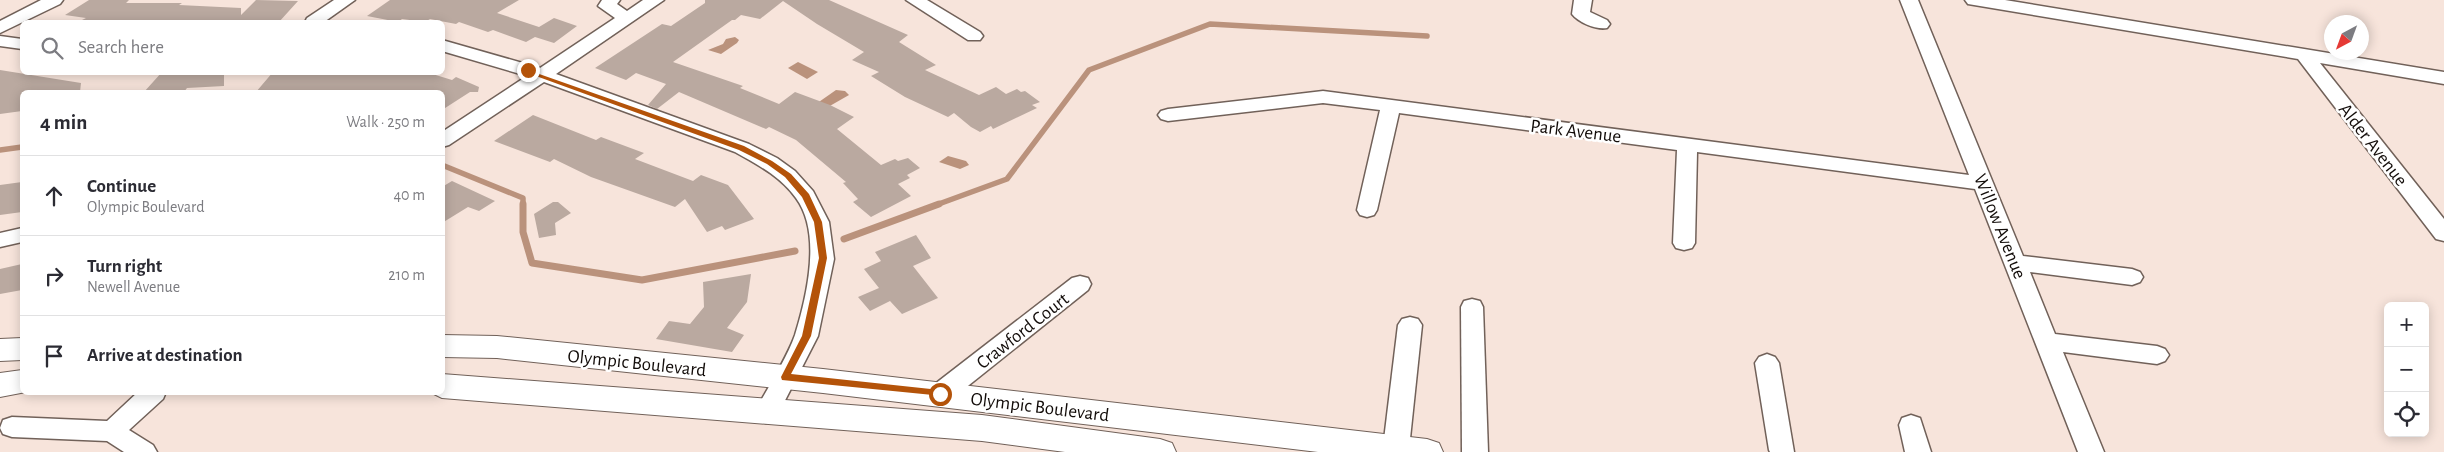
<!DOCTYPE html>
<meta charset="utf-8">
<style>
:root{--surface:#fff;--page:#f7f7f7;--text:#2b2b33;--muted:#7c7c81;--line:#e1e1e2}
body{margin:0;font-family:"Alegreya Sans",sans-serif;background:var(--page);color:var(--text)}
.controls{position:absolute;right:15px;bottom:15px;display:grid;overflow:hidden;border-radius:8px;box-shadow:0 2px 12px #0003}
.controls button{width:45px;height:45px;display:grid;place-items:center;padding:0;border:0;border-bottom:1px solid var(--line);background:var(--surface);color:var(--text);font:25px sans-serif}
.compass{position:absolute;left:2324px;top:15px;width:45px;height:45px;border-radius:50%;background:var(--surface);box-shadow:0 2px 12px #0003;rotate:221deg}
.stop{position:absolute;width:15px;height:15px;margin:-11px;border:4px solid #b45309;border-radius:50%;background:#fff}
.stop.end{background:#b45309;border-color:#fff;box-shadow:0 1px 5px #0008}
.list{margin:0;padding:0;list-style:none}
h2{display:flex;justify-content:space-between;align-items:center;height:65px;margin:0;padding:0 20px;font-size:21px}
h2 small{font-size:16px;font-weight:400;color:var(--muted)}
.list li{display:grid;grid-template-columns:32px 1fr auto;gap:15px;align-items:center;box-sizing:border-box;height:80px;padding:0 20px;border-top:1px solid var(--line)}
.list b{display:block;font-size:19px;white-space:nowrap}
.list p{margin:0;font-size:16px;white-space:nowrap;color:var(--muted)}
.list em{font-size:16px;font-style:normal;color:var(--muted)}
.icon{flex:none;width:28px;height:28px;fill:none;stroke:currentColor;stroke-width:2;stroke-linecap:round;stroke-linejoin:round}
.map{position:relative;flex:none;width:2444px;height:452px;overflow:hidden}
.search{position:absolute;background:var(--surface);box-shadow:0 2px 12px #0003;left:20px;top:20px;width:425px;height:55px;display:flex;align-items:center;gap:12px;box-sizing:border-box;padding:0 18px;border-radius:8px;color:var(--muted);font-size:19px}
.panel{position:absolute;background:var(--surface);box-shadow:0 2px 12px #0003;left:20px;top:90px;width:425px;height:305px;border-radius:8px}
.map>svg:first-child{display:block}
.water{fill:#ba927c}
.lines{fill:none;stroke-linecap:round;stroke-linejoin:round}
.stream-far1{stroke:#ba927c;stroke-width:5.5}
.stream{stroke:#ba927c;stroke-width:7}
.building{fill:#baa9a0}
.minor-casing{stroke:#716159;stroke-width:3}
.major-casing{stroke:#716159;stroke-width:2}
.minor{fill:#fff;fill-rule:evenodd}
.major{fill:#fff;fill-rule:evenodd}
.route{fill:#b45309}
.labels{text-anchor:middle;stroke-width:5;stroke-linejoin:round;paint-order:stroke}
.street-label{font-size:19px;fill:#120c09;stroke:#fff}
</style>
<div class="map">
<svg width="2444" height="452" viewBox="0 0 2444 452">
<rect width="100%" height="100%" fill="#f7e4db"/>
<g class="water">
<polygon points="735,37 739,40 737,43 721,54 708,50 723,44 726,39"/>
<polygon points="798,62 818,72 807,79 788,68"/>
<polygon points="836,90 845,91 849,95 828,107 816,104"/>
<polygon points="948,156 966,161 969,165 960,169 939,162"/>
</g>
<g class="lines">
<g class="stream-far1">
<polyline points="0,150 22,147"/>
<polyline points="442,165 523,198 523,205"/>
<polyline points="936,205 1007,179 1089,70 1210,24 1427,36"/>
</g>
<g class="stream">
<polyline points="523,204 523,232 532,263 642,280 795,251"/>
<polyline points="844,239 939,204"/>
</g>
</g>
<g class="building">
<polygon points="89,0 129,0 126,3 182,3 179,5 241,8 241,15 256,0 298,1 279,22 78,22 86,18 65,15"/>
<polygon points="390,0 519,0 497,13 539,27 554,18 577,26 554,43 535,37 526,42 493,30 488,32 459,22 456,24 430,19 425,22 402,19 398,22 367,16"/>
<polygon points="705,0 829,0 908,35 899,42 936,65 925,70 979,95 996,87 1006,94 1017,89 1021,92 1025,91 1040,102 1032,105 1037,108 993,129 991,126 980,132 971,127 954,113 948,117 905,97 871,76 879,72 852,60 864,52 817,24 783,1 760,19 741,15 735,20 732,20 673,62 743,86 740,88 779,104 795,92 830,105 854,117 837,129 881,165 895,159 898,161 908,158 920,168 907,175 910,178 898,184 911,196 871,217 853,202 858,199 843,183 846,182 796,140 769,127 766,129 679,92 657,109 648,105 666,84 636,73 626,80 595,68 662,24 671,26 705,3"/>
<polygon points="0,70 81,83 80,92 22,92 22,111 0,114"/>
<polygon points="162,72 224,72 224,86 187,88 184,92 144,92"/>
<polygon points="273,72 426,72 452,80 456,77 479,87 478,92 470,92 442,110 442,92 256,92"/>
<polygon points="533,115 596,140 601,137 644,153 635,159 693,181 701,175 728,185 754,219 725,230 722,226 707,232 685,199 675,207 591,177 554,159 550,162 494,141"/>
<polygon points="452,181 495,201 479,211 468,207 442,223 442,187"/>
<polygon points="22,182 22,212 0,215 0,185"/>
<polygon points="553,202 558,202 571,213 555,223 556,235 539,238 534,214"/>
<polygon points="916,235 931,258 913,266 938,298 902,314 890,301 870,311 858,297 879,288 864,269 881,261 875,252"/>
<polygon points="22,264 22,290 0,294 0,269"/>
<polygon points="751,274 747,302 727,328 744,335 732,352 656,339 669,321 690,324 704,307 703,282"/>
</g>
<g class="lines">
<g class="minor-casing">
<g id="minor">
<polygon points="41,0 63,0 60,4 0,33 0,21"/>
<polygon points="334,0 355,0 324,22 305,22 307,18"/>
<path d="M602,0H620L617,4L627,11L643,0H664L556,74L749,144L777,158L795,171L813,191L829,222L834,259L818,336L775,420L766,423L757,420L754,413C766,391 787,358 795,335C807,296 822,233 796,198C780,176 758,165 735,152L544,82L449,145L442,147V132L527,76L442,51V40L540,68L615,18L598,6Z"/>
<polygon points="906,0 927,0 980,32 983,36 980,40 968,40"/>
<path d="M1574,0H1592L1590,12L1607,20L1610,24L1607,28C1597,30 1579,23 1572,14Z"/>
<polygon points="1900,0 1918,0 2023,256 2132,269 2140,272 2143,277 2140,282 2132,285 2030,272 2055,334 2157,346 2165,349 2169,355 2165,361 2157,364 2063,352 2104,452 2078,452 1975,189 1697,152 1695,243 1692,248 1684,250 1676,248 1673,243 1677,150 1399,113 1377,210 1374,215 1367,217 1360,215 1357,210 1380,110 1323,103 1168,121 1161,119 1158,115 1161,111 1168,109 1323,91 1969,175"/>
<polygon points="1965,0 2005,0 2444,72 2444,84 2320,63 2444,219 2444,241 2436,239 2298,59 1968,4"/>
<polygon points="0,36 22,39 22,49 0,46"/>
<polygon points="22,228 22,242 0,247 0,233"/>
<polygon points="1080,276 1088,278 1091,284 1088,290 949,401 940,403 931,401 928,394 931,387 1072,278"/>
<polygon points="1472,299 1480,301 1483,307 1488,452 1462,452 1461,307 1464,301"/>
<polygon points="1410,317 1418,319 1422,325 1409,448 1407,452 1385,452 1383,448 1398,325 1402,319"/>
<polygon points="1767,354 1775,357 1779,363 1794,452 1770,452 1769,450 1755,363 1759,357"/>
<polygon points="138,392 166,392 163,399 129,430 153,445 157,452 124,452 107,441 12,437 3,434 0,428 3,420 12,417 107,421"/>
<polygon points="1911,415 1920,418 1931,452 1905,452 1899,425 1902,418"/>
</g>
</g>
<g class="major-casing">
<g id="major">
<polygon points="442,335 497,336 823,369 1427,439 1439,443 1443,452 1318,452 823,393 497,358 442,357"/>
<polygon points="22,338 22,360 0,361 0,339"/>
<polygon points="22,370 22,392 26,392 0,397 0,373"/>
<polygon points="442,374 982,415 1160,439 1172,443 1176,452 1065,452 982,441 442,398 430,392 442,392"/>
</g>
</g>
<use href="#minor" class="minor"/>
<use href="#major" class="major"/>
</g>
<polygon class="route" points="525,69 744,146 772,161 791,174 809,194 822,222 827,258 811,336 791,374 940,390 943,392 943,396 782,380 781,377 802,336 819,258 814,222 802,197 785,177 767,164 739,150 525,72"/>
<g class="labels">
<g class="street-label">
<text transform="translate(1576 130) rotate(7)" y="7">Park Avenue</text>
<text transform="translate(2374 144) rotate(52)" y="7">Alder Avenue</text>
<text transform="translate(2001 226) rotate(68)" y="7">Willow Avenue</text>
<text transform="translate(1022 330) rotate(-38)" y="7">Crawford Court</text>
<text transform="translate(637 362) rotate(6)" y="7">Olympic Boulevard</text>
<text transform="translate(1040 406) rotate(7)" y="7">Olympic Boulevard</text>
</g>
</g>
</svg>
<div class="controls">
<button>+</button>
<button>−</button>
<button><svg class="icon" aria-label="locate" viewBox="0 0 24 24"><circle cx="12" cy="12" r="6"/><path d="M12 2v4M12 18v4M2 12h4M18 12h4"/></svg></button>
</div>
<svg class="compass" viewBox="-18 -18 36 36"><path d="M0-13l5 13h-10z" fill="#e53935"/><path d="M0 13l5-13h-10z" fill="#7c7c81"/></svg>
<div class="stop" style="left:940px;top:394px"></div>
<div class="stop end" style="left:528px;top:70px"></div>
<div class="search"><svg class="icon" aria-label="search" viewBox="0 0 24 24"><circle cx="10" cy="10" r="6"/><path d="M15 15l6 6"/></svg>Search here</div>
<section class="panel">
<h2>4 min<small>Walk · 250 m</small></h2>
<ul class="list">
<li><svg class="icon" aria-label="ahead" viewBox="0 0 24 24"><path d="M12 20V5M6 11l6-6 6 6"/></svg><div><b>Continue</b><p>Olympic Boulevard</p></div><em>40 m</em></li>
<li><svg class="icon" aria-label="right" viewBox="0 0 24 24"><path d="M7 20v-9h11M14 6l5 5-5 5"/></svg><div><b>Turn right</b><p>Newell Avenue</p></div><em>210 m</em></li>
<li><svg class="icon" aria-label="arrive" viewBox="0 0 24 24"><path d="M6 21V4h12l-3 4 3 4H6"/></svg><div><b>Arrive at destination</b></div></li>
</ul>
</section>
</div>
